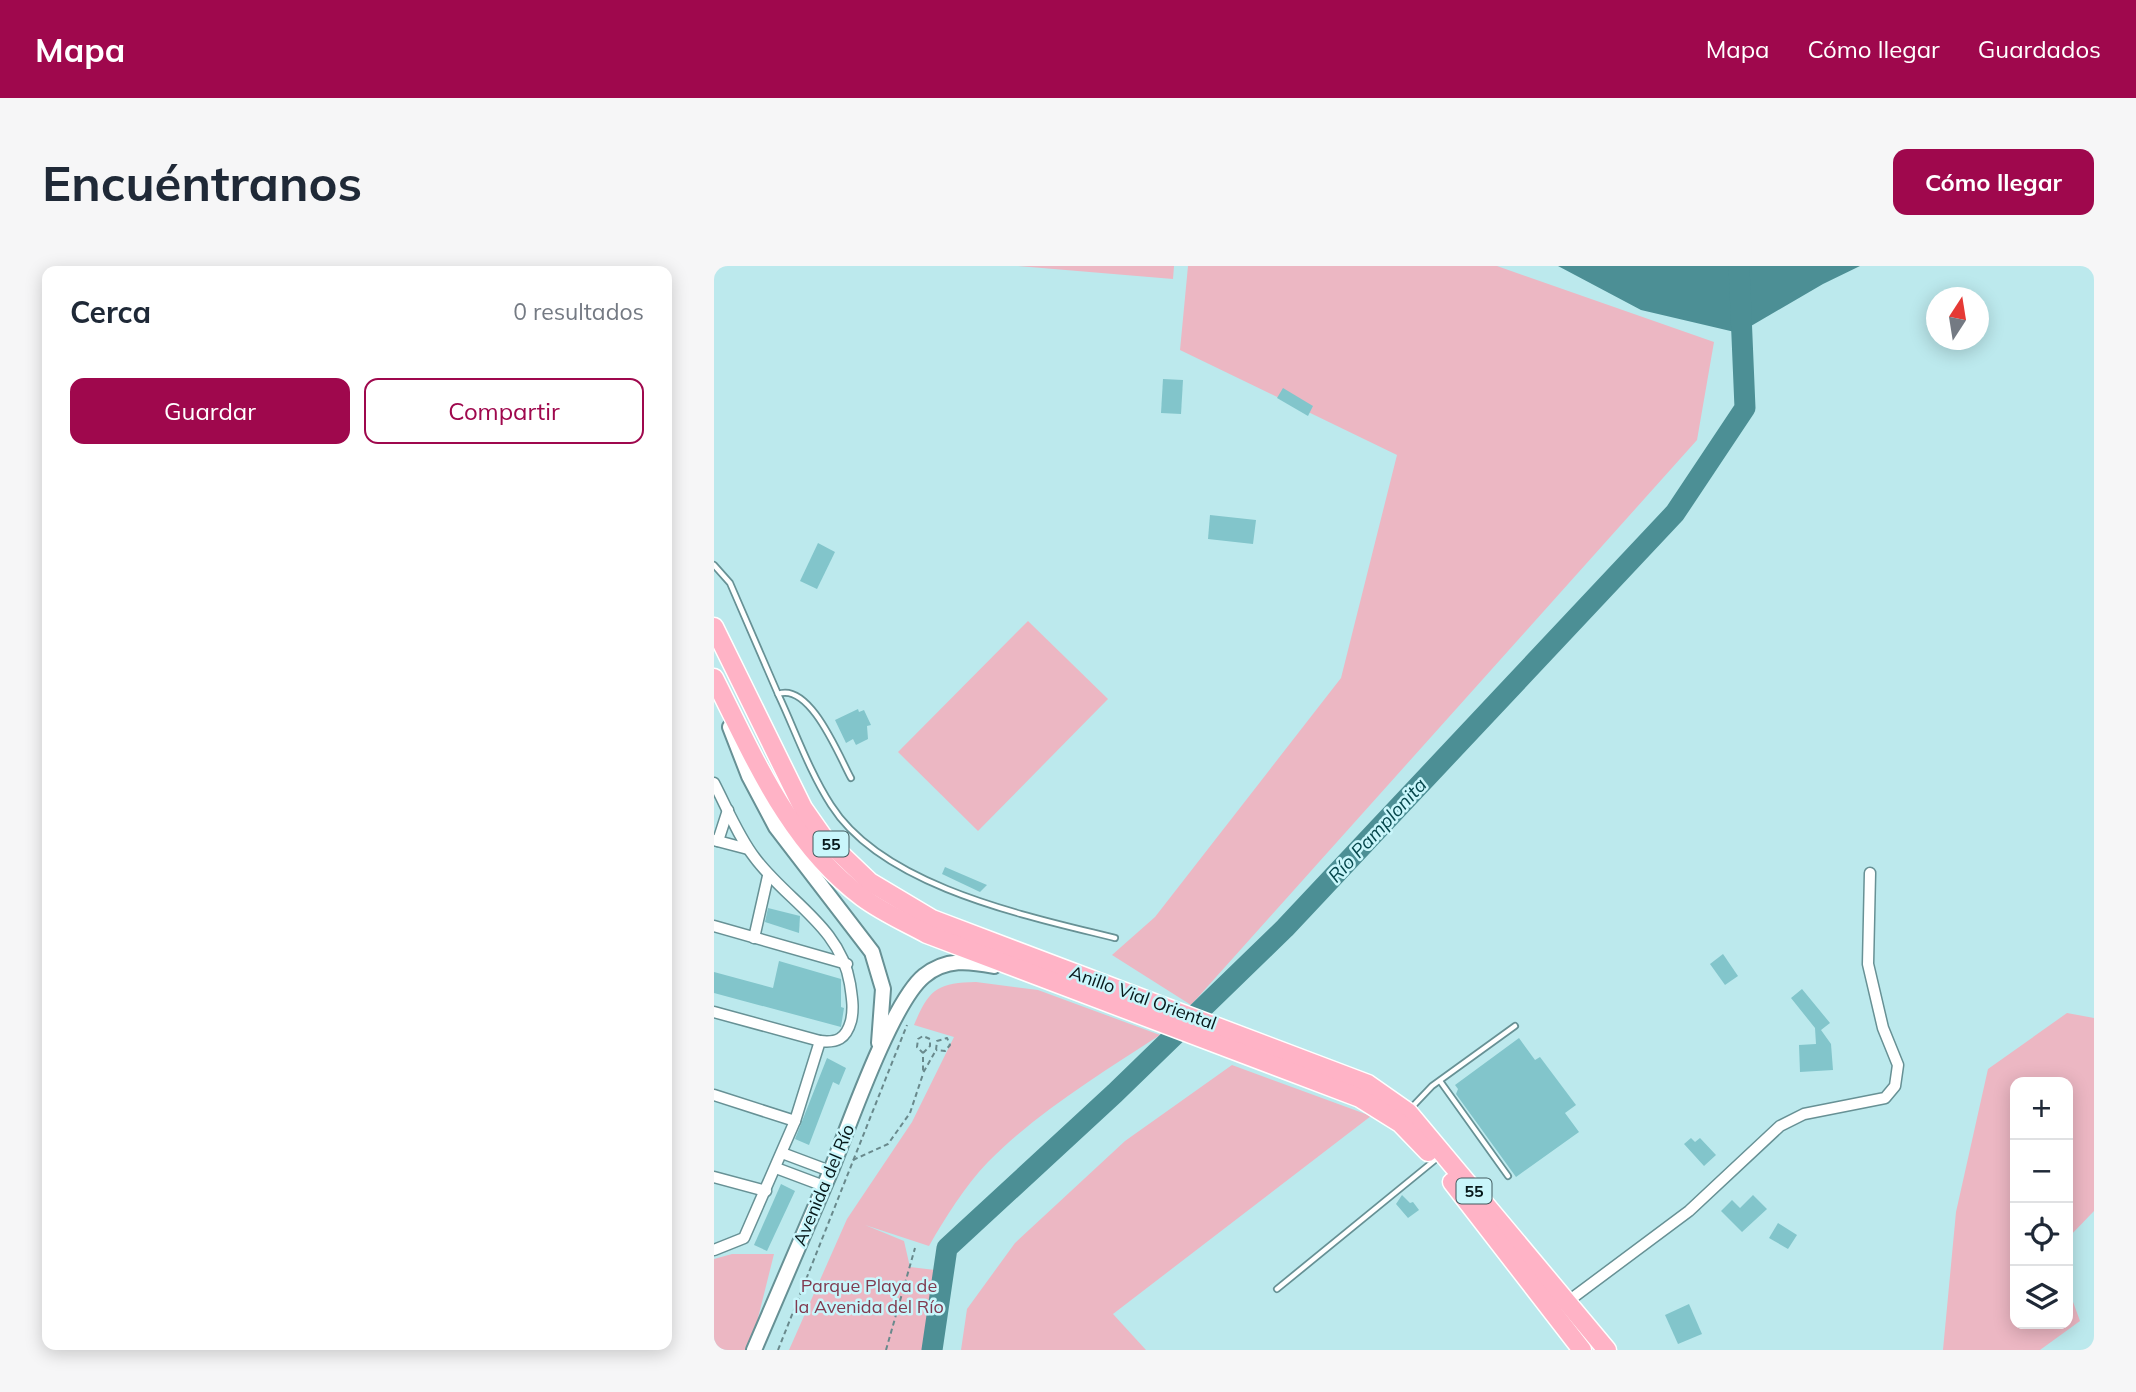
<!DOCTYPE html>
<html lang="es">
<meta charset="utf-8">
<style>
:root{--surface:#fff;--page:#f6f6f7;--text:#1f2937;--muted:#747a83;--line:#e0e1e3;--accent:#9f084d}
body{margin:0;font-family:Mulish,sans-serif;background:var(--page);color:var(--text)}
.controls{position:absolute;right:21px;bottom:21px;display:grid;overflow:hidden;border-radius:14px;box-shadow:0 4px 18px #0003}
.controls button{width:63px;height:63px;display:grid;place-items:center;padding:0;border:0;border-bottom:2px solid var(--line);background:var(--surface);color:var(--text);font:35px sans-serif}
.compass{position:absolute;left:1212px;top:21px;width:63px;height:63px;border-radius:50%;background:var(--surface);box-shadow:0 4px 18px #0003;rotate:12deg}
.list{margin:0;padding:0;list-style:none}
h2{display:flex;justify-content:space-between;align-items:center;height:91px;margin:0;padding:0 28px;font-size:30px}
h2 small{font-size:23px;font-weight:400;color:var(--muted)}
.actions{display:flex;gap:14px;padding:21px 28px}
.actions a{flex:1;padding:16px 0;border:2px solid var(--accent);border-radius:14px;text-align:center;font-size:24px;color:var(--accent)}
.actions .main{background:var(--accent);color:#fff}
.icon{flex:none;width:38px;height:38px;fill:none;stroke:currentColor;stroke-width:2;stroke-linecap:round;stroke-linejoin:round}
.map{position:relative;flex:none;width:1380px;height:1084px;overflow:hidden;border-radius:14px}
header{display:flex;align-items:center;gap:42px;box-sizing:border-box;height:98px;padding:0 35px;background:var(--accent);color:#fff}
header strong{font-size:33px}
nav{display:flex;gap:38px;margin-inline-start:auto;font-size:24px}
.intro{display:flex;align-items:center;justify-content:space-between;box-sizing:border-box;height:168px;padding:0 42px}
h1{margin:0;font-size:49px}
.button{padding:18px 32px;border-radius:14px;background:var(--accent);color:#fff;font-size:24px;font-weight:700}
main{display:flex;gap:42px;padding:0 42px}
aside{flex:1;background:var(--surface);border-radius:14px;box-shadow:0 4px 18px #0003}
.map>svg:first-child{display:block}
.green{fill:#ecb7c3}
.water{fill:#4c8f95}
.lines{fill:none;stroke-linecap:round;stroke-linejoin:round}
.river{stroke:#4c8f95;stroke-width:21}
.building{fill:#82c5cb}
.lane-casing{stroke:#679195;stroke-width:8}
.street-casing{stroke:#679195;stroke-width:13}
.secondary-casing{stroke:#679195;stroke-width:18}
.highway-casing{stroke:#fff;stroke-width:21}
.path{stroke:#69898c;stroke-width:2;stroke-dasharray:5 3.5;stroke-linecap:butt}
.lane{stroke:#fff;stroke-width:4.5}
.street{stroke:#fff;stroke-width:10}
.secondary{stroke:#fff;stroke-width:14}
.highway{stroke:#ffb3c6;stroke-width:18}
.labels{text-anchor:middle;stroke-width:5;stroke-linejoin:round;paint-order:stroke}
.shield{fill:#c9f6fb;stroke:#415b5e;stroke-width:2}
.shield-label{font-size:16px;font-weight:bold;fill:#07181a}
.street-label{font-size:18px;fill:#07181a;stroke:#c9f6fb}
.park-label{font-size:18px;fill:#803a4f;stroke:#c9f6fb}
.water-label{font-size:19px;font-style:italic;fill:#06474c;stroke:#c9f6fb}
</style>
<header>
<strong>Mapa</strong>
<nav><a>Mapa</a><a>Cómo llegar</a><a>Guardados</a></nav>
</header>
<div class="intro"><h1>Encuéntranos</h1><a class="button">Cómo llegar</a></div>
<main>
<aside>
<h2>Cerca<small>0 resultados</small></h2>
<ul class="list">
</ul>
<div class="actions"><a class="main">Guardar</a><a>Compartir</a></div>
</aside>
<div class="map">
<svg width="1380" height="1084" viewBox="0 0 1380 1084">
<rect width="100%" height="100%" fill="#bce9ed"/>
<g class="green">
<polygon points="304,0 460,0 459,13"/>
<polygon points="474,0 783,0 1000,76 983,174 477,739 398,689 441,651 627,412 683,189 466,84"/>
<polygon points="314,355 394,433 264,565 184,486"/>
<path d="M262,716L324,724L446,769C389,806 322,847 274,896C251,920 231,952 215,980L151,959L190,975L196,1001L221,1004L208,1084H75L133,953L198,856L240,771L200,759C215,723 223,717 262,716Z"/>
<polygon points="1353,747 1380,752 1380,945 1354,972 1354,816 1301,816 1301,1058 1354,1058 1354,1022 1366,1055 1326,1084 1229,1084 1242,946 1274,803"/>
<polygon points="518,799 657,850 399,1048 432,1084 247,1084 253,1043 301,977 411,875"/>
<polygon points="18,988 60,988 36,1084 0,1084 0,993"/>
</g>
<polygon class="water" points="844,0 1146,0 1109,18 1025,67 927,44"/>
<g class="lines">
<polyline class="river" points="218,1084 233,982 401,827 571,662 961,247 1031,142 1025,0"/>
</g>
<g class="building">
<polygon points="449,113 469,114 467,148 447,147"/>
<polygon points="569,122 599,140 594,150 563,132"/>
<polygon points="496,249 542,254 539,278 494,273"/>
<polygon points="104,277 121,286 103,323 86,315"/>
<polygon points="144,443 145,446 150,444 157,459 153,460 154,473 142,479 139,473 132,477 121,454"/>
<polygon points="231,601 273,619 266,626 228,608"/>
<polygon points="54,642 86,650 85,667 51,656"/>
<polygon points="1009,688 1024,710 1011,719 996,698"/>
<polygon points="65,695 127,713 127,741 130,742 127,761 0,727 0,706 59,722"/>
<polygon points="1088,723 1116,757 1107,764 1117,778 1119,804 1086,806 1085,779 1102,778 1101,762 1077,732"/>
<polygon points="805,772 821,794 826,791 862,839 851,847 865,866 802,911 742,828 744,823 741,819"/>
<polygon points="113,792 132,802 125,819 119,816 95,879 81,873"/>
<polygon points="977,872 981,876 986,872 1002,889 990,900 970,878"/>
<polygon points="67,918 81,925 53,985 40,979"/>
<polygon points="688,929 696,937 699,936 705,944 694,952 682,938"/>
<polygon points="1039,929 1053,943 1028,966 1007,945 1018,934 1026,942"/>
<polygon points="1064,957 1083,969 1074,983 1055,972"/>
<polygon points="975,1038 988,1068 964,1078 951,1049"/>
</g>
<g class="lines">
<g class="lane-casing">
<g id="lane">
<path d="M0,299L16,317L64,428C96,416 125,490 137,512"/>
<path d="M64,428C81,464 95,505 117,539C169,621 313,650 401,672"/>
<polyline points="726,815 794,910"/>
<polyline points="698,841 718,820 801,760"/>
<polyline points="563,1023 721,894"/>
</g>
</g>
<g class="street-casing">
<g id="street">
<path d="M0,517C13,542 24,570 41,592C73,635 127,661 136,718C138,732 140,742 137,755C132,773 123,777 106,775L81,855L30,972L0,984"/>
<polyline points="0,574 34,583"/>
<polyline points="4,575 14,544"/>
<polyline points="0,660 133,698"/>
<polyline points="40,672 54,610"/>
<polyline points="0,746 106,775"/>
<polyline points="0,829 81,855"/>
<polyline points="68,887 116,905"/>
<polyline points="62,902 110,920"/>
<polyline points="0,911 52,925"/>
<polyline points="853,1036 975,945 1066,860 1090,848 1171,832 1181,820 1184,799 1169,762 1154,698 1156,607"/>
</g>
</g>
<g class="secondary-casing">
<g id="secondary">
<polyline points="16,461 35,510 62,561 158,686 169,723 165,777"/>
<path d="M40,1084C66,1023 92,963 118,902C135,859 178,736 210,710C232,692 255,695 280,700"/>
</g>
</g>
<g class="highway-casing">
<g id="highway">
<polyline points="0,361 89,542 110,572 156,616 218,653 654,818 694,846 893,1084"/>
<path d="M0,412C40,491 75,577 148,631C168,646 191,656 213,668L646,832L686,857L714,886"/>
<polyline points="738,916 868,1084"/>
</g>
</g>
<g class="path">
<polyline points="209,787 216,780 216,773 209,770 204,773 203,781 209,787 209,807 222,784 223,775 233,772 236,779 231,785 222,784"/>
<polyline points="139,894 174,878 196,847 209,808"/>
<polyline points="64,1084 193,759"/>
<polyline points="172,1084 201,982"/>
</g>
<use href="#lane" class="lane"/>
<use href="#street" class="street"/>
<use href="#secondary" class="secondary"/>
<use href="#highway" class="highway"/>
</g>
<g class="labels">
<g class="shield">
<rect x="99.5" y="565.5" width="35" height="25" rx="5"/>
<rect x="742.5" y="912.5" width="35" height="25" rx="5"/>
</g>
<g class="shield-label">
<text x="117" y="584">55</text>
<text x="760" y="931">55</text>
</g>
<g class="street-label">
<text transform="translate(429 732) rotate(20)" y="6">Anillo Vial Oriental</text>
<text transform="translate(110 919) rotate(-67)" y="6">Avenida del Río</text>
</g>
<g class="park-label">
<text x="155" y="1026">Parque Playa de<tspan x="155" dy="21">la Avenida del Río</tspan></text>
</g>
<g class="water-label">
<text transform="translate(663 564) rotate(-47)" y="7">Río Pamplonita</text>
</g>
</g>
</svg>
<div class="controls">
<button>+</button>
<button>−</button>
<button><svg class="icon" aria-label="locate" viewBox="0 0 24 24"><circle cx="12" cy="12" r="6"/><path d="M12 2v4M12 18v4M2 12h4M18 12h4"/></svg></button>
<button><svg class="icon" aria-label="layers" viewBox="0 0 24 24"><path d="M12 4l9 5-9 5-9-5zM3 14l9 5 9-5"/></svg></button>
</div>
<svg class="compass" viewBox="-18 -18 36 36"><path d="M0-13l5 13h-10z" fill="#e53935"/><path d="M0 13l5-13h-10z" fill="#747a83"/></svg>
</div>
</main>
